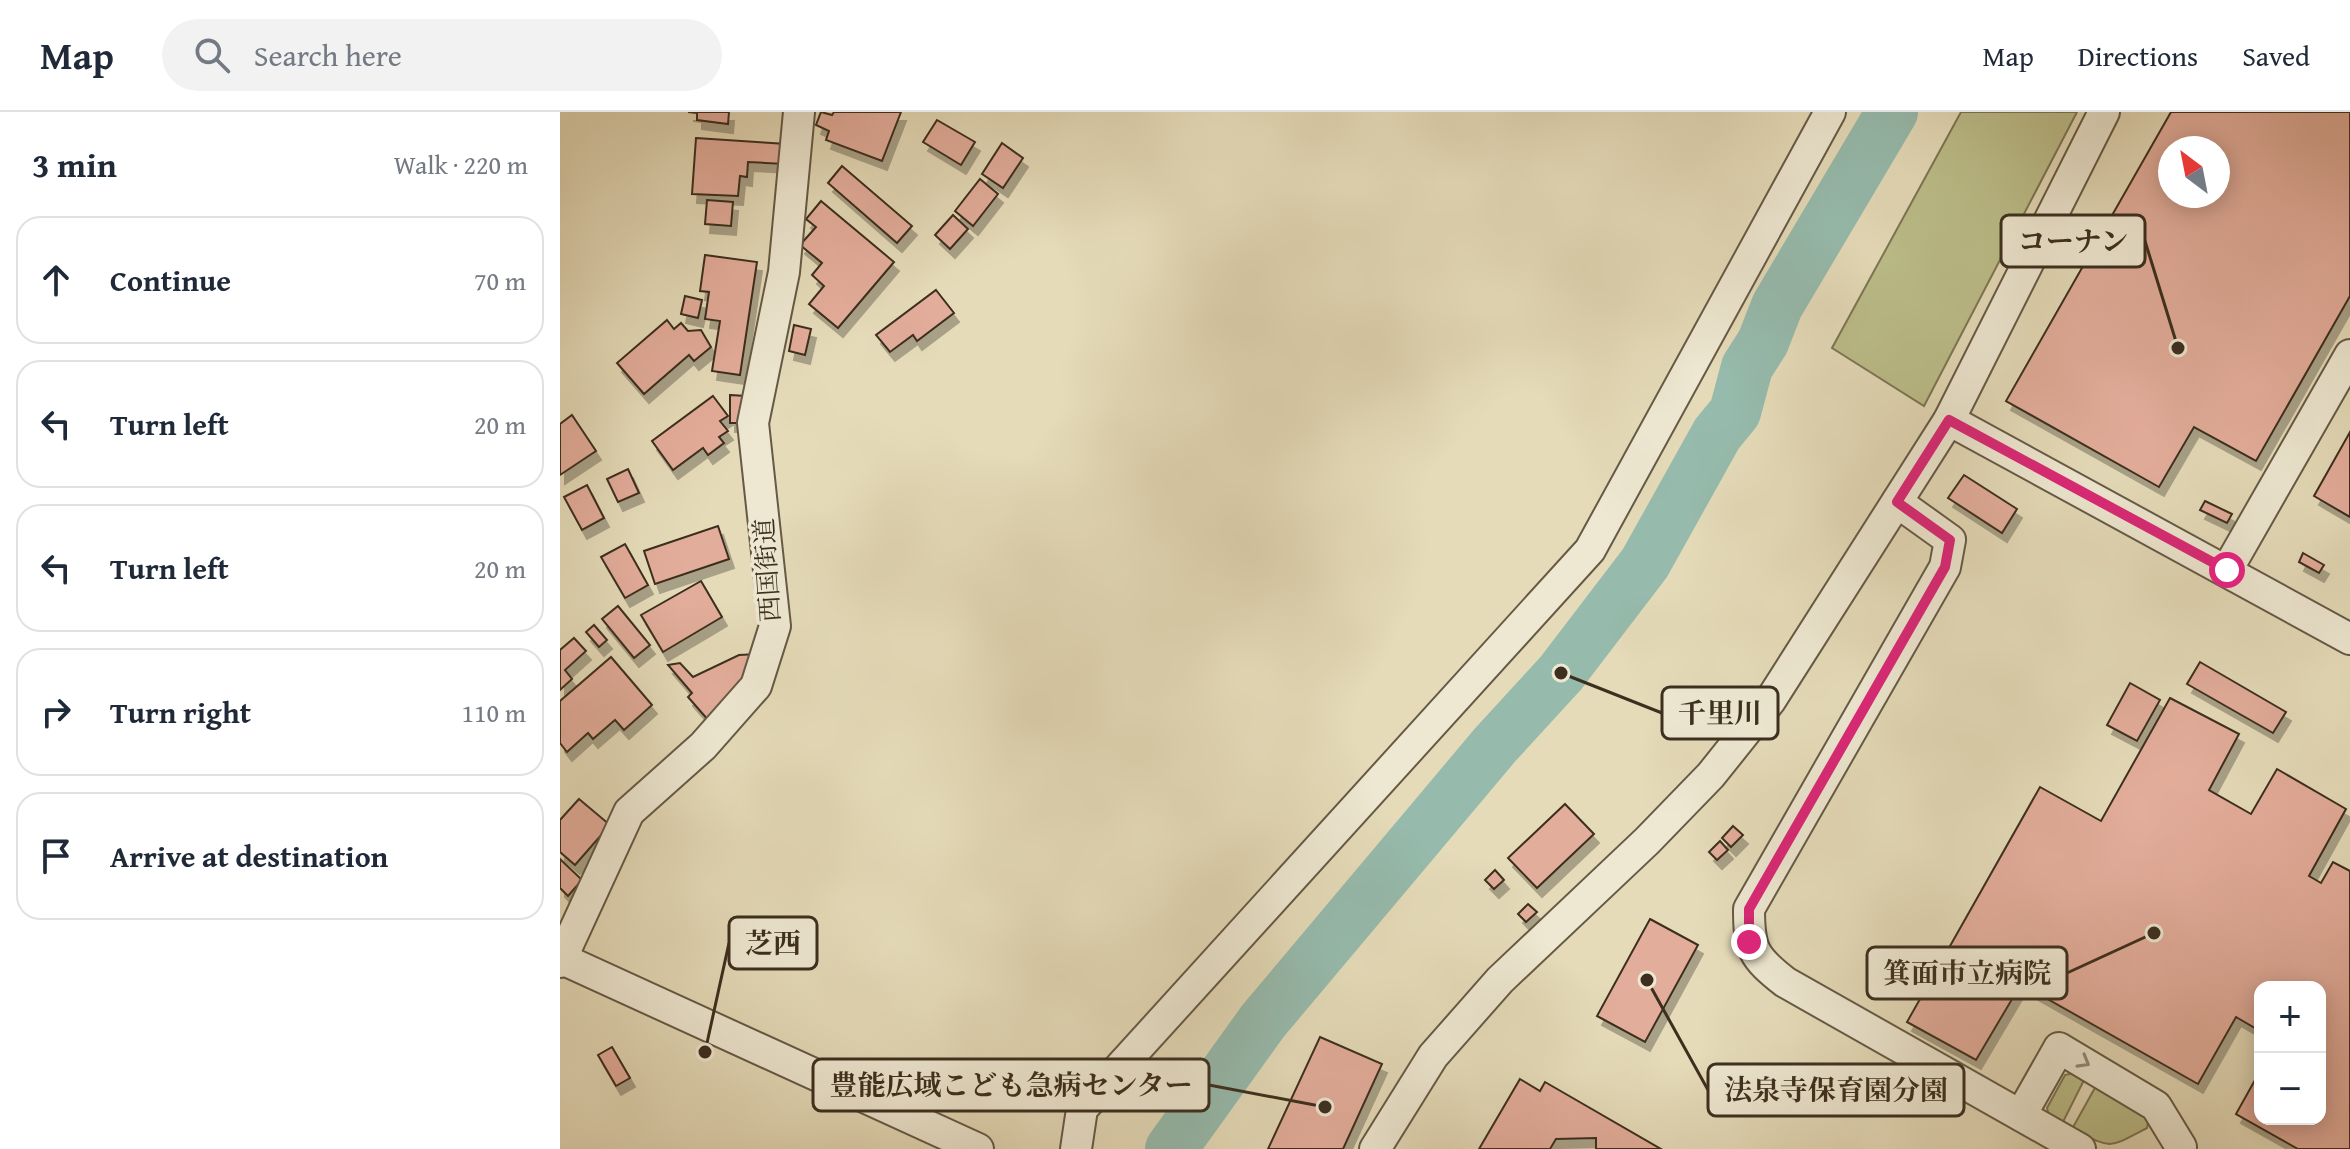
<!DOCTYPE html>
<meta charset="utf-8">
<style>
:root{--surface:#fff;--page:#f2f2f3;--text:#1f2937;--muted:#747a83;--line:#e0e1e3}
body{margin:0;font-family:"Gentium Book Plus","Noto Serif JP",serif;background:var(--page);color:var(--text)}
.controls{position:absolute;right:24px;bottom:24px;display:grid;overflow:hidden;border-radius:16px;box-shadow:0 4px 20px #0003}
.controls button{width:72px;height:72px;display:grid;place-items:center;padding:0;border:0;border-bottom:2px solid var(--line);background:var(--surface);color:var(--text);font:40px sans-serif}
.compass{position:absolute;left:1598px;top:24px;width:72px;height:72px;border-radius:50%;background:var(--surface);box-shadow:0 4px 20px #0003;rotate:328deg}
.stop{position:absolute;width:24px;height:24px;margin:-18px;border:6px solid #db2777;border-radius:50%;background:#fff}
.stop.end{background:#db2777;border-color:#fff;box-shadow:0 2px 8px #0008}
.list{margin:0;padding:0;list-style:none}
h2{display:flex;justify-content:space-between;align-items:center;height:104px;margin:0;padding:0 32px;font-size:34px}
h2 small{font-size:26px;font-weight:400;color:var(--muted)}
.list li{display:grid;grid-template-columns:52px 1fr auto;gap:24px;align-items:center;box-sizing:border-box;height:128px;margin:0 16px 16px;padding:0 16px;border:2px solid var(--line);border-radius:24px}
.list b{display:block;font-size:30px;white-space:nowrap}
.list em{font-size:26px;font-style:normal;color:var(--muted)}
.icon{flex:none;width:44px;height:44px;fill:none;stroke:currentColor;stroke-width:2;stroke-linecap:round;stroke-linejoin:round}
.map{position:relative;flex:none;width:1790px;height:1037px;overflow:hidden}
header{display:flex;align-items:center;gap:48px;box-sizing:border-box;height:112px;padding:0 40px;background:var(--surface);border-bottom:2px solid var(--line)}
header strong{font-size:38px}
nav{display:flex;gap:44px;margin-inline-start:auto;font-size:28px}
.search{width:560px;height:72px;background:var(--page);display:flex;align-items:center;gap:20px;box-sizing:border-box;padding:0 28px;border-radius:44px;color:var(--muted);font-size:30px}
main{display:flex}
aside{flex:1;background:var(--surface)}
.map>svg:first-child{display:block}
.green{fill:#bcbe8a;stroke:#7c7654;stroke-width:2}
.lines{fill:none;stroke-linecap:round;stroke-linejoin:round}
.river{stroke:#96bbad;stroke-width:52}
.building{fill:#e3ad9b;stroke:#3c2f1f;stroke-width:2;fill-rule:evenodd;filter:url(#shadow)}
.minor-casing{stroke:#665a46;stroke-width:34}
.minor{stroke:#eee8d2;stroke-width:30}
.oneway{stroke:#958c78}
.route{stroke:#db2777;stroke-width:10}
.labels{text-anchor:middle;stroke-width:7;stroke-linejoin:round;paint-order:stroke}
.street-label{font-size:26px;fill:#3c2f1f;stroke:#eee8d2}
.leader{fill:none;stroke:#3c2f1f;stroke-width:3}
.callout-dot{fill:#3c2f1f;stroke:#eee8d2;stroke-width:3}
.callout{fill:#eee8d2;stroke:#3c2f1f;stroke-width:3}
.callout-label{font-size:28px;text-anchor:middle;font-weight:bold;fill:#3c2f1f}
</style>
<header>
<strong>Map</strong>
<div class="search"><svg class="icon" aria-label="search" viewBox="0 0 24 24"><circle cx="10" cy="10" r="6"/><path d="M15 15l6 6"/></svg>Search here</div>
<nav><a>Map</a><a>Directions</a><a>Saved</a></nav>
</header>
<main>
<aside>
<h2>3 min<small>Walk · 220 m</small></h2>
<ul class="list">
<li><svg class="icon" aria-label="ahead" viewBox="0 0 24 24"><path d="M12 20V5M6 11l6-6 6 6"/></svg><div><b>Continue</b></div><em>70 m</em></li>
<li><svg class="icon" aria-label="left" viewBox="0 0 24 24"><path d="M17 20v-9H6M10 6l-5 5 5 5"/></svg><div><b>Turn left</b></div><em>20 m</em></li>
<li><svg class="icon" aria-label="left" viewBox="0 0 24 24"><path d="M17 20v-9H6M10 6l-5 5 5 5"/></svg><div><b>Turn left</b></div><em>20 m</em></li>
<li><svg class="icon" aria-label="right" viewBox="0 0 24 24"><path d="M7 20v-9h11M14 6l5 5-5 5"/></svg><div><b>Turn right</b></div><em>110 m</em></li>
<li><svg class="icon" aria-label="arrive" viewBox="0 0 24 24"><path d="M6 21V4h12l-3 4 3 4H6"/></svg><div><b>Arrive at destination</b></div></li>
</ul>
</aside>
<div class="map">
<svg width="1790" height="1037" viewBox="0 0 1790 1037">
<defs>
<filter id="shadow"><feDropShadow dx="5" dy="9" stdDeviation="0" flood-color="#0004"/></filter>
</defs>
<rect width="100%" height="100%" fill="#e5dbb9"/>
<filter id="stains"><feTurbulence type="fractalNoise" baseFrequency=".0025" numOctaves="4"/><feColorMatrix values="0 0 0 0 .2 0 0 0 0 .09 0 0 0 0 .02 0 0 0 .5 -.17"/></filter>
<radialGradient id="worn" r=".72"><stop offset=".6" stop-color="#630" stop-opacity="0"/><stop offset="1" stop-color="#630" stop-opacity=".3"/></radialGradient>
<g class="green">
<polygon points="1401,0 1517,0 1364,294 1272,236"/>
<polygon points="1513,961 1524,968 1502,1012 1489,1005 1487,996 1505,963"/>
<path d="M1536,974L1589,1006L1587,1016C1547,1037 1553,1037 1512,1017Z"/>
</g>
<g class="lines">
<polyline class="river" points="611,1037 703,909 935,633 1001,561 1085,451 1157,322 1175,300 1187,255 1203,230 1217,194 1332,0"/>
</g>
<g class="building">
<polygon points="128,0 169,0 168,12 137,8 137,1"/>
<polygon points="261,0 272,3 274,0 341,0 322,49 266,28 269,19 256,13"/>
<path d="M1611,0H1790V184L1696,349L1634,315L1599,375L1446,289ZM1610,36H1658V84H1610Z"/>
<polygon points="377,8 415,30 401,53 363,30"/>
<polygon points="136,26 226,32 225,52 188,50 187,65 180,64 178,84 132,82"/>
<polygon points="442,31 463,46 443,76 422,62"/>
<polygon points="282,54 352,114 337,131 268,71"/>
<polygon points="420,67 438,82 413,114 395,99"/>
<polygon points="147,88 173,90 171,114 145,112"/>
<polygon points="261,89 334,150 278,216 249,192 264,174 252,163 262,151 240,133 256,115 246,107"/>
<polygon points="393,103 408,117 390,137 375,123"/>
<polygon points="145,143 197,150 180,263 152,259 160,209 145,207 149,180 140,179"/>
<polygon points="376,178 394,201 357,229 353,223 330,240 316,223"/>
<polygon points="125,184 142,188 138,206 121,202"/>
<polygon points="107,208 114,217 121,211 128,219 141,218 151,235 134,249 129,243 84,282 57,251"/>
<polygon points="234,213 251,217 245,243 229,239"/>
<polygon points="170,283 186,284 185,311 170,311"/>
<polygon points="153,284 168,304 160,309 168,319 159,325 164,331 148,343 143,336 113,358 92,329"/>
<polygon points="12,303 36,339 0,363 0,312"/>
<polygon points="1790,320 1790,405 1754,384"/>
<polygon points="68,357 79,381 58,390 47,367"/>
<polygon points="1404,363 1457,397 1442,421 1388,386"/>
<polygon points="27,373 44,406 22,418 4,385"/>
<polygon points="1645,389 1672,402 1667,411 1640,398"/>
<polygon points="158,414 169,447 95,472 84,439"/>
<polygon points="65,432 88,473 65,486 41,445"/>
<polygon points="1743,441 1764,453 1759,461 1739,450"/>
<polygon points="141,469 162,505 103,540 81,503"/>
<polygon points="58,494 90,533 74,546 42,507"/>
<polygon points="34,513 47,528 39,535 26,520"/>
<polygon points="14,526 26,539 5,558 12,567 0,578 0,538"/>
<polygon points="198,542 187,577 149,609 128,585 132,581 108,553 120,551 133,565 179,543"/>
<polygon points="51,545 92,593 64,618 55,608 33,627 28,621 7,640 0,631 0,589"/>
<polygon points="1640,550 1726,600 1713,621 1627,572"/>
<polygon points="1570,571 1600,588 1577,629 1547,613"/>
<polygon points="1610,586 1679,622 1649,678 1691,702 1717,657 1786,697 1749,764 1761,771 1773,750 1790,759 1790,1037 1738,1037 1676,1002 1700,959 1700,1007 1760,1007 1760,875 1700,875 1700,919 1676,905 1638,972 1461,872 1416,948 1347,910 1480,675 1541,709"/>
<polygon points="19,687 50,713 15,753 0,740 0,708"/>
<polygon points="1005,692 1034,722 977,776 948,746"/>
<polygon points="1173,714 1183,723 1171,735 1162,726"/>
<polygon points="1160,729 1168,738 1157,748 1149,740"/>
<polygon points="0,747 22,768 8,784 0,776"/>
<polygon points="935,758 944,768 934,777 925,768"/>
<polygon points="968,792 977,800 966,810 958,802"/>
<polygon points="1090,807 1138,833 1085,930 1037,904"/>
<polygon points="760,925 822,952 783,1037 708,1037"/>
<polygon points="52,935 70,966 56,974 38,943"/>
<polygon points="960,967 980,979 985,970 1101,1037 1036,1037 1036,1026 996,1027 990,1037 919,1037"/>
</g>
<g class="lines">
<g class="minor-casing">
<g id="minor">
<polyline points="1389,308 1790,527"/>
<path d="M1337,390L1390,428L1385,455L1189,797C1189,837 1193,845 1225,870L1520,1037"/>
<polyline points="1667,458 1790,243"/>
<polyline points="0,846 418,1037"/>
<polyline points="0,850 69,700 143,634 196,574 215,514 193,311 224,160 239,0"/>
<polyline points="1461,1003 1499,936 1596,994 1621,1035"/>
<polyline points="516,1037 522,997 1030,438 1270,0"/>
<polyline points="815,1037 873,944 940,868 1087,729 1151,663 1210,589 1389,308 1544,0"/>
</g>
</g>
<use href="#minor" class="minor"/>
</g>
<defs><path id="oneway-chevron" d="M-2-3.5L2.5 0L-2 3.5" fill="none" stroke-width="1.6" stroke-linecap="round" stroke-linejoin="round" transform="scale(2)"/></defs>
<use class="oneway" href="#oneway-chevron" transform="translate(1524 950) rotate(30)"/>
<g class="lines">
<polyline class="route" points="1189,830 1189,797 1385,455 1390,428 1337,390 1389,308 1667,458"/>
</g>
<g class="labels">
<g class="street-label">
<text transform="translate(207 458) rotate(-94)" y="9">西国街道</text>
</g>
</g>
<path class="leader" d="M1618 236L1585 129M1001 561L1102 601M145 940L169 831M1594 821L1507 861M765 995L649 973M1087 868L1148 978"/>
<g class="callout-dot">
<circle cx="1618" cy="236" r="8"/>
<circle cx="1001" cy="561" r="8"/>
<circle cx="145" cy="940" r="8"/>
<circle cx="1594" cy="821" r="8"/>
<circle cx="765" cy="995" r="8"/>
<circle cx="1087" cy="868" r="8"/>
</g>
<g class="callout">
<rect x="1441" y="103" width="144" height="52" rx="8"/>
<rect x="1102" y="575" width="116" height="52" rx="8"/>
<rect x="169" y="805" width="88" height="52" rx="8"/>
<rect x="1307" y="835" width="200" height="52" rx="8"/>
<rect x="253" y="947" width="396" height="52" rx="8"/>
<rect x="1148" y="952" width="256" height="52" rx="8"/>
</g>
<g class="callout-label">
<text x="1513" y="139">コーナン</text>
<text x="1160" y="611">千里川</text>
<text x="213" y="841">芝西</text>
<text x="1407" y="871">箕面市立病院</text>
<text x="451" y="983">豊能広域こども急病センター</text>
<text x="1276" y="988">法泉寺保育園分園</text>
</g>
<rect width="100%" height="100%" filter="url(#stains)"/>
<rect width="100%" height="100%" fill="url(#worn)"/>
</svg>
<div class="controls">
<button>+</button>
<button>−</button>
</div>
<svg class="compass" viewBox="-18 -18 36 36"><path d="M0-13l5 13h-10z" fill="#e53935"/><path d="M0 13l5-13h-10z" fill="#747a83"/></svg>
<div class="stop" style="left:1667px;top:458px"></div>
<div class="stop end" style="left:1189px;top:830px"></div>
</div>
</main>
